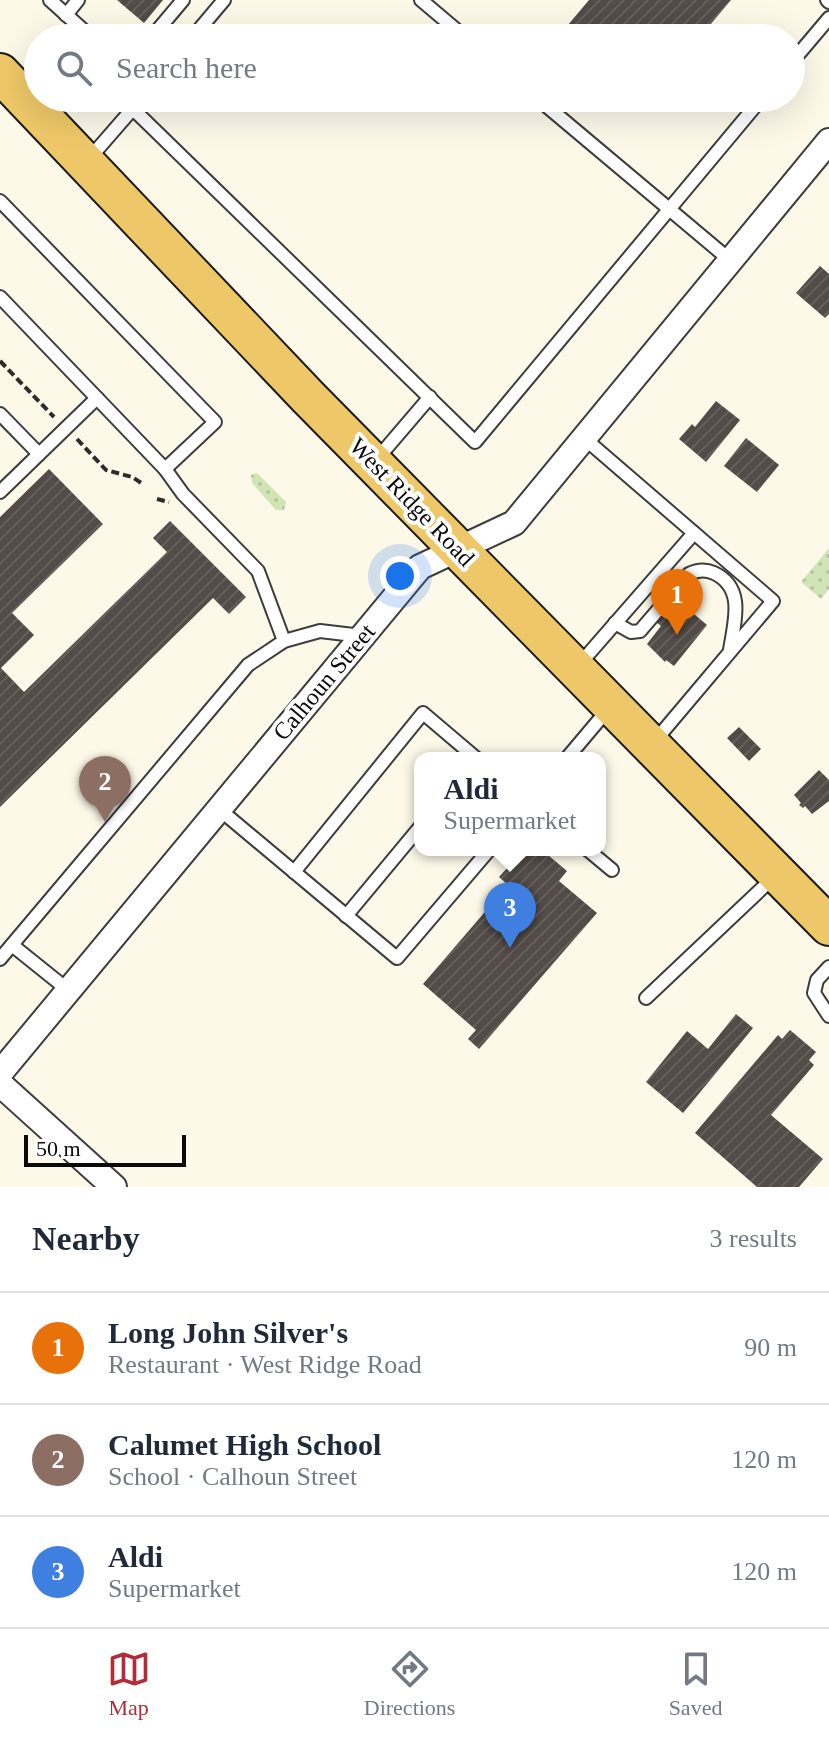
<!DOCTYPE html>
<meta charset="utf-8">
<style>
:root{--surface:#fff;--page:#f6f6f7;--text:#1f2937;--muted:#747a83;--line:#e0e1e3;--accent:#af2e39}
body{margin:0;font-family:Georgia,serif;background:var(--page);color:var(--text)}
.scale{position:absolute;left:24px;bottom:20px;width:162px;box-sizing:border-box;padding-left:8px;border:4px solid #0a0a0a;border-top:0;font-size:22px;line-height:28px;white-space:nowrap;color:#0a0a0a;-webkit-text-stroke:6px #fff;paint-order:stroke}
.you{position:absolute;left:400px;top:576px;width:28px;height:28px;margin:-20px;border:6px solid #fff;border-radius:50%;background:#1a73e8;box-shadow:0 0 0 12px #1a73e833}
.badge{display:grid;place-items:center;width:52px;height:52px;border-radius:50%;background:var(--accent);color:#fff;font-size:26px;font-weight:700}
.pin{position:absolute;translate:-50% -66px;filter:drop-shadow(0 2px 4px #0008)}
.pin::after{content:'';position:absolute;top:42px;width:28px;height:24px;background:inherit;clip-path:polygon(0 0,100% 0,50% 100%)}
.popup{position:absolute;left:414px;top:752px;width:192px;height:104px;box-sizing:border-box;display:grid;place-content:center;border-radius:16px;background:var(--surface);filter:drop-shadow(0 2px 6px #0005);font-size:26px;white-space:nowrap;color:var(--muted)}
.popup b{font-size:30px;color:var(--text)}
.popup::after{content:'';position:absolute;left:50%;top:100%;margin-left:-16px;border:16px solid transparent;border-top-color:var(--surface)}
.list{margin:0;padding:0;list-style:none}
h2{display:flex;justify-content:space-between;align-items:center;height:104px;margin:0;padding:0 32px;font-size:34px}
h2 small{font-size:26px;font-weight:400;color:var(--muted)}
.list li{display:grid;grid-template-columns:52px 1fr auto;gap:24px;align-items:center;box-sizing:border-box;height:112px;padding:0 32px;border-top:2px solid var(--line)}
.list b{display:block;font-size:30px;white-space:nowrap}
.list p{margin:0;font-size:26px;white-space:nowrap;color:var(--muted)}
.list em{font-size:26px;font-style:normal;color:var(--muted)}
.icon{flex:none;width:44px;height:44px;fill:none;stroke:currentColor;stroke-width:2;stroke-linecap:round;stroke-linejoin:round}
.map{position:relative;flex:none;width:829px;height:1187px;overflow:hidden}
.search{position:absolute;background:var(--surface);box-shadow:0 8px 32px #0002;left:24px;right:24px;top:24px;height:88px;display:flex;align-items:center;gap:20px;box-sizing:border-box;padding:0 28px;border-radius:44px;color:var(--muted);font-size:30px}
.sheet{height:440px;background:var(--surface)}
nav{display:flex;justify-content:space-around;align-items:center;box-sizing:border-box;height:112px;border-top:2px solid var(--line);background:var(--surface);font-size:22px;color:var(--muted)}
nav a{display:grid;justify-items:center;gap:4px}
nav .on{color:var(--accent)}
.map>svg:first-child{display:block}
.grass{fill:url(#grass-dots)}
.building{fill:url(#building-hatch)}
.lines{fill:none;stroke-linecap:round;stroke-linejoin:round}
.lane-casing{stroke:#3d3d3d;stroke-width:16}
.street-casing{stroke:#3d3d3d;stroke-width:28}
.primary-casing{stroke:#1b1b1b;stroke-width:42}
.path{stroke:#2c2c2c;stroke-width:4;stroke-dasharray:8 4;stroke-linecap:butt}
.lane{stroke:#fff;stroke-width:12}
.street{stroke:#fff;stroke-width:24}
.primary{stroke:#eec868;stroke-width:38}
.labels{text-anchor:middle;stroke-width:8;stroke-linejoin:round;paint-order:stroke}
.street-label{font-size:24px;fill:#0a0a0a;stroke:#fff}
</style>
<div class="map">
<svg width="829" height="1187" viewBox="0 0 829 1187">
<defs>
<pattern id="grass-dots" width="8" height="8" patternUnits="userSpaceOnUse" patternTransform="scale(2)"><rect width="8" height="8" fill="#d0e4b6"/><path d="M2 2h.1M6 6h.1" fill="none" stroke="#b1c29b" stroke-width="1.8" stroke-linecap="round"/></pattern>
<pattern id="building-hatch" width="6" height="6" patternUnits="userSpaceOnUse" patternTransform="scale(2)"><rect width="6" height="6" fill="#524b47"/><path d="M-1 1l2-2M0 6l6-6M5 7l2-2" fill="none" stroke="#66605d"/></pattern>
</defs>
<rect width="100%" height="100%" fill="#fdf9e9"/>
<g class="grass">
<polygon points="257,473 286,502 284,510 276,510 252,483 251,475"/>
<polygon points="829,548 829,589 821,599 801,582"/>
</g>
<g class="building">
<polygon points="117,0 163,0 144,23"/>
<polygon points="589,0 731,0 699,38 557,38"/>
<polygon points="626,98 649,98 640,109"/>
<polygon points="820,266 829,274 829,314 825,318 796,293"/>
<polygon points="716,401 740,420 706,462 679,439 692,424 695,427"/>
<polygon points="746,438 779,465 757,492 724,466"/>
<polygon points="49,469 103,524 12,613 34,635 1,668 24,692 167,552 153,538 170,521 246,597 229,614 213,598 0,807 0,517"/>
<polygon points="681,603 707,625 674,666 666,660 665,662 647,644 661,626 656,622 664,613 669,617"/>
<polygon points="739,727 761,749 749,761 727,738"/>
<polygon points="819,770 829,780 829,801 812,814 805,806 803,808 799,805 801,803 794,795"/>
<polygon points="523,850 542,850 567,871 559,881 597,913 479,1049 468,1039 476,1030 423,984 508,885 499,877"/>
<polygon points="736,1014 753,1028 683,1113 646,1082 687,1031 708,1049"/>
<polygon points="790,1030 816,1052 809,1060 814,1065 771,1115 823,1159 799,1187 757,1187 695,1133 778,1035 782,1039"/>
</g>
<g class="lines">
<g class="lane-casing">
<g id="lane">
<polyline points="50,0 92,38"/>
<polyline points="421,0 466,38"/>
<polyline points="827,0 829,2"/>
<polyline points="66,15 78,0"/>
<polyline points="151,38 183,0"/>
<polyline points="192,38 224,0"/>
<polyline points="791,63 829,18"/>
<polyline points="537,98 731,261"/>
<polyline points="133,109 475,442 762,98"/>
<polyline points="89,159 142,98"/>
<polyline points="0,201 215,422 165,469 0,297"/>
<polyline points="0,414 39,454"/>
<polyline points="584,438 773,601 654,742"/>
<polyline points="377,459 430,397"/>
<polyline points="165,469 183,494 258,571 284,641"/>
<polyline points="0,492 97,398"/>
<path d="M615,623L631,632L640,631L689,574C697,570 705,569 714,573C746,588 734,623 730,650"/>
<polyline points="578,666 694,533"/>
<polyline points="567,758 610,707"/>
<polyline points="219,809 397,958 489,850"/>
<polyline points="588,850 612,870"/>
<polyline points="294,872 423,713 476,758"/>
<polyline points="346,916 420,827"/>
<polyline points="12,945 68,990"/>
<polyline points="0,959 248,665 284,641 320,631 362,636"/>
<polyline points="829,967 817,980 814,993 829,1016"/>
<polyline points="646,998 775,876"/>
</g>
</g>
<g class="street-casing">
<g id="street">
<polyline points="0,1073 420,567 514,523 829,141"/>
<polyline points="0,1084 114,1187"/>
</g>
</g>
<g class="primary-casing">
<polyline id="primary" points="0,73 308,397 829,926"/>
</g>
<g class="path">
<polyline points="0,361 54,417"/>
<polyline points="77,439 106,470 132,477 143,484"/>
<polyline points="157,499 169,502"/>
</g>
<use href="#lane" class="lane"/>
<use href="#street" class="street"/>
<use href="#primary" class="primary"/>
</g>
<g class="labels">
<g class="street-label">
<text transform="translate(412 502) rotate(46)" y="8">West Ridge Road</text>
<text transform="translate(324 682) rotate(-50)" y="8">Calhoun Street</text>
</g>
</g>
</svg>
<div class="scale">50 m</div>
<div class="you"></div>
<div class="pin badge" style="left:677px;top:635px;background:#e8710a">1</div>
<div class="pin badge" style="left:105px;top:822px;background:#8d6e63">2</div>
<div class="pin badge" style="left:510px;top:948px;background:#3f7fe0">3</div>
<div class="popup"><b>Aldi</b>Supermarket</div>
<div class="search"><svg class="icon" aria-label="search" viewBox="0 0 24 24"><circle cx="10" cy="10" r="6"/><path d="M15 15l6 6"/></svg>Search here</div>
</div>
<section class="sheet">
<h2>Nearby<small>3 results</small></h2>
<ul class="list">
<li><span class="badge" style="background:#e8710a">1</span><div><b>Long John Silver's</b><p>Restaurant · West Ridge Road</p></div><em>90 m</em></li>
<li><span class="badge" style="background:#8d6e63">2</span><div><b>Calumet High School</b><p>School · Calhoun Street</p></div><em>120 m</em></li>
<li><span class="badge" style="background:#3f7fe0">3</span><div><b>Aldi</b><p>Supermarket</p></div><em>120 m</em></li>
</ul>
</section>
<nav>
<a class="on"><svg class="icon" aria-label="map" viewBox="0 0 24 24"><path d="M3 6l6-2 6 2 6-2v14l-6 2-6-2-6 2zM9 4v14M15 6v14"/></svg>Map</a>
<a><svg class="icon" aria-label="directions" viewBox="0 0 24 24"><path d="M12 3l9 9-9 9-9-9zM9 14v-3h6M13 9l2 2-2 2"/></svg>Directions</a>
<a><svg class="icon" aria-label="saved" viewBox="0 0 24 24"><path d="M7 4h10v16l-5-4-5 4z"/></svg>Saved</a>
</nav>
